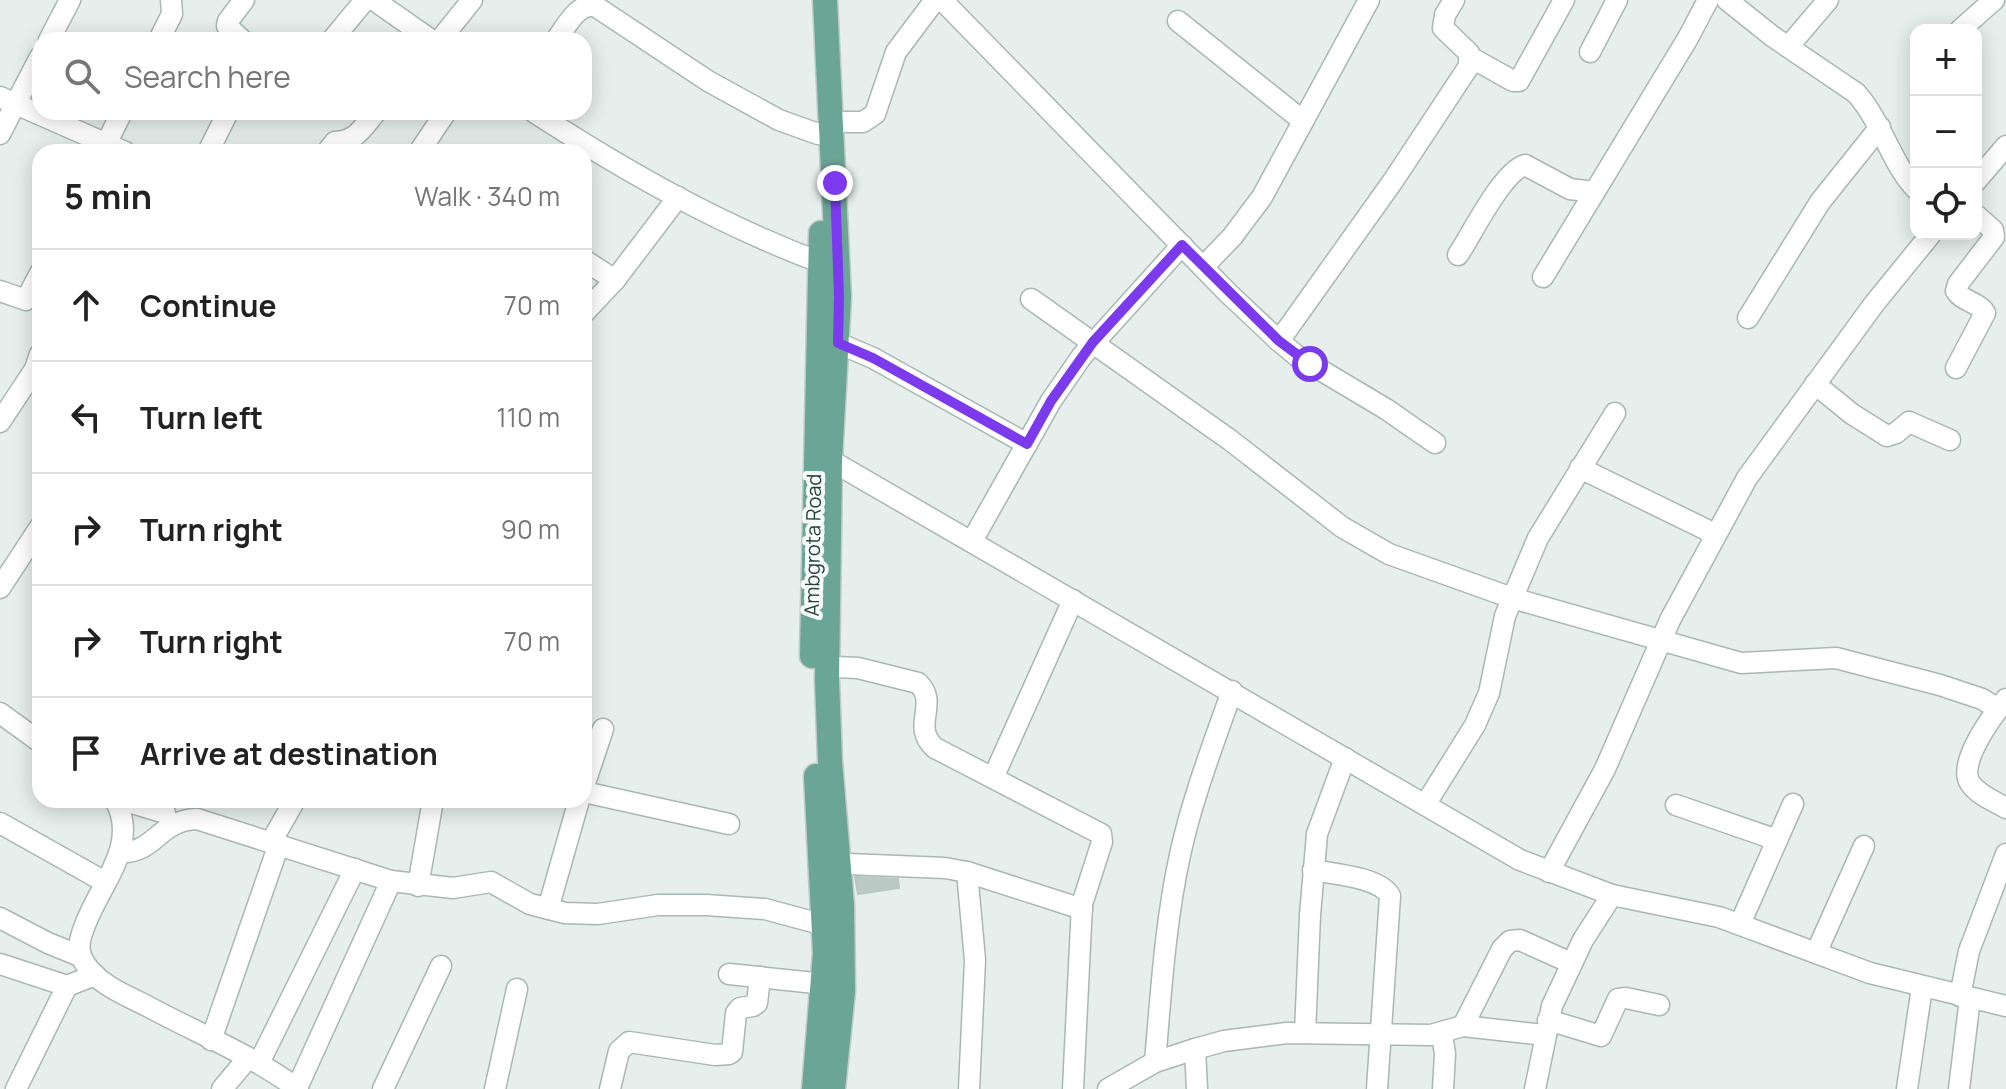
<!DOCTYPE html>
<meta charset="utf-8">
<style>
:root{--surface:#fff;--page:#f2f2f2;--text:#222;--muted:#767676;--line:#e0e0e0}
body{margin:0;font-family:Manrope,sans-serif;background:var(--page);color:var(--text)}
.controls{position:absolute;right:24px;top:24px;display:grid;overflow:hidden;border-radius:16px;box-shadow:0 4px 20px #0003}
.controls button{width:72px;height:72px;display:grid;place-items:center;padding:0;border:0;border-bottom:2px solid var(--line);background:var(--surface);color:var(--text);font:40px sans-serif}
.stop{position:absolute;width:24px;height:24px;margin:-18px;border:6px solid #7c3aed;border-radius:50%;background:#fff}
.stop.end{background:#7c3aed;border-color:#fff;box-shadow:0 2px 8px #0008}
.list{margin:0;padding:0;list-style:none}
h2{display:flex;justify-content:space-between;align-items:center;height:104px;margin:0;padding:0 32px;font-size:34px}
h2 small{font-size:26px;font-weight:400;color:var(--muted)}
.list li{display:grid;grid-template-columns:52px 1fr auto;gap:24px;align-items:center;box-sizing:border-box;height:112px;padding:0 32px;border-top:2px solid var(--line)}
.list b{display:block;font-size:30px;white-space:nowrap}
.list em{font-size:26px;font-style:normal;color:var(--muted)}
.icon{flex:none;width:44px;height:44px;fill:none;stroke:currentColor;stroke-width:2;stroke-linecap:round;stroke-linejoin:round}
.map{position:relative;flex:none;width:2006px;height:1089px;overflow:hidden}
.search{position:absolute;background:var(--surface);box-shadow:0 4px 20px #0003;left:32px;top:32px;width:560px;height:88px;display:flex;align-items:center;gap:20px;box-sizing:border-box;padding:0 28px;border-radius:24px;color:var(--muted);font-size:30px}
.panel{position:absolute;background:var(--surface);box-shadow:0 4px 20px #0003;left:32px;top:144px;width:560px;height:664px;border-radius:24px}
.map>svg:first-child{display:block}
.building{fill:#bbcac4;stroke:#b8c9c2;stroke-width:2}
.lines{fill:none;stroke-linecap:round;stroke-linejoin:round}
.minor-casing{stroke:#a8b8b2;stroke-width:23}
.major-casing{stroke:#c2cac8;stroke-width:27}
.minor{stroke:#fff;stroke-width:20}
.major{stroke:#6aa596;stroke-width:24}
.route{stroke:#7c3aed;stroke-width:10}
.labels{text-anchor:middle;stroke-width:8;stroke-linejoin:round;paint-order:stroke}
.street-label{font-size:20px;fill:#24423a;stroke:#f7fbf9}
</style>
<div class="map">
<svg width="2006" height="1089" viewBox="0 0 2006 1089">
<rect width="100%" height="100%" fill="#e6efeb"/>
<polygon class="building" points="855,877 898,879 899,888 858,894"/>
<g class="lines">
<g class="minor-casing">
<g id="minor">
<polyline points="374,0 431,40"/>
<polyline points="942,0 1228,293 1279,341 1297,356 1386,409 1435,443"/>
<path d="M1727,0L1772,36L1856,93C1882,122 1891,163 1916,189"/>
<polyline points="1178,21 1303,121"/>
<polyline points="1960,30 1994,0"/>
<polyline points="49,40 70,0"/>
<polyline points="159,40 172,14 171,0"/>
<polyline points="242,40 227,26 228,21 244,0"/>
<polyline points="332,40 365,0"/>
<polyline points="440,40 472,0"/>
<path d="M556,40C566,27 577,3 595,6L708,81L779,120L818,134"/>
<polyline points="1788,47 1828,0"/>
<polyline points="1590,52 1617,0"/>
<polyline points="1470,57 1513,81 1519,81 1564,0"/>
<polyline points="0,97 125,152"/>
<path d="M534,112C625,171 720,225 822,263"/>
<polyline points="831,122 863,122 875,114 896,52 935,0"/>
<polyline points="0,134 40,57"/>
<polyline points="102,152 122,112"/>
<polyline points="208,152 228,112"/>
<path d="M327,152L335,142C357,141 363,127 376,112"/>
<polyline points="419,152 446,112"/>
<polyline points="1976,181 2006,146"/>
<path d="M1458,255C1472,234 1502,172 1525,165L1570,189L1594,192"/>
<polyline points="584,260 615,280"/>
<polyline points="1203,267 1232,237 1262,197 1369,0"/>
<polyline points="1543,277 1688,38 1708,0"/>
<polyline points="0,291 26,300 40,273"/>
<polyline points="1031,299 1230,440 1342,527 1389,554 1512,598 1741,663 1836,658 1940,685 1982,699 1998,709"/>
<polyline points="584,313 615,280 678,197"/>
<polyline points="1748,318 1820,202 1880,127"/>
<polyline points="1279,341 1393,181 1469,66 1469,53 1443,28 1445,15 1454,0"/>
<polyline points="838,343 873,358 1027,444"/>
<path d="M1956,368L1985,313C1979,302 1963,302 1956,291L1958,284L1994,237L1993,230L1976,215"/>
<polyline points="1815,384 1852,414 1887,436 1896,433 1909,422 1950,440"/>
<polyline points="0,422 35,369 40,354"/>
<polyline points="830,460 1520,860 1612,895 1719,917 1870,973 2006,1006"/>
<polyline points="1580,468 1715,534"/>
<polyline points="972,541 1051,401 1082,356 1182,245"/>
<polyline points="0,588 40,527"/>
<path d="M836,667L858,668L918,683C940,704 910,726 935,748L1101,834L1102,842L1082,904L1073,1089"/>
<path d="M2006,699C1993,715 1957,763 1970,783C1978,795 1994,801 2006,808"/>
<polyline points="0,713 40,742"/>
<polyline points="993,778 1073,600"/>
<polyline points="584,786 603,729"/>
<polyline points="584,792 729,824"/>
<path d="M115,800C140,845 100,884 85,925C79,940 76,951 86,965C98,984 127,996 147,1006C197,1033 252,1055 298,1089"/>
<polyline points="122,800 165,813"/>
<polyline points="1425,805 1475,725 1489,693 1505,616 1538,538 1615,413"/>
<polyline points="1676,805 1777,840"/>
<polyline points="0,823 105,882"/>
<polyline points="271,842 295,800"/>
<path d="M122,852C155,853 159,820 197,819L391,881L453,888L491,882L530,904L565,913L598,914L658,905H706L765,909L824,925"/>
<polyline points="848,864 945,868 967,872 1082,909"/>
<path d="M1313,870C1333,874 1380,877 1390,896L1377,1089"/>
<polyline points="967,872 975,960 969,1089"/>
<polyline points="1549,872 1605,769 1670,620 1747,478 1874,304 1931,234"/>
<polyline points="418,886 433,800"/>
<polyline points="548,909 579,800"/>
<polyline points="0,918 48,943 80,956"/>
<polyline points="1740,924 1793,804"/>
<polyline points="1816,953 1864,846"/>
<polyline points="0,964 67,986 95,975"/>
<polyline points="729,974 825,984"/>
<polyline points="1960,996 1969,951 2006,854"/>
<polyline points="1548,1020 1601,1036 1618,999 1626,998 1659,1005"/>
<polyline points="1463,1026 1502,949 1510,941 1520,940 1571,963"/>
<polyline points="1305,1033 1310,915 1317,834 1345,758"/>
<polyline points="1442,1034 1445,1054 1443,1089"/>
<polyline points="211,1040 279,844"/>
<polyline points="1195,1049 1197,1089"/>
<path d="M1155,1062C1161,994 1165,923 1180,855C1192,799 1213,745 1232,691"/>
<polyline points="259,1063 355,869"/>
<polyline points="297,1088 391,881"/>
<polyline points="16,1089 67,986"/>
<polyline points="222,1089 248,1058"/>
<polyline points="383,1089 441,966"/>
<polyline points="495,1089 517,989"/>
<polyline points="610,1089 619,1051 629,1042 715,1055 729,1054 732,1052 736,1013 740,1008 753,1006 757,1003 760,977"/>
<polyline points="1108,1089 1155,1062 1195,1049 1224,1041 1287,1033 1431,1035 1463,1026 1544,1035"/>
<polyline points="1535,1089 1552,1006 1583,940 1612,895"/>
<polyline points="1907,1089 1922,987"/>
<polyline points="1959,1089 1970,998"/>
</g>
</g>
<g class="major-casing">
<g id="major">
<polyline points="825,0 839,297 830,460 827,680 830,761 842,905 843,991 833,1089"/>
<polyline points="812,656 821,233"/>
<polyline points="814,1089 825,953 816,776"/>
</g>
</g>
<use href="#minor" class="minor"/>
<use href="#major" class="major"/>
</g>
<g class="lines">
<polyline class="route" points="835,183 839,297 838,343 873,358 1027,444 1051,401 1093,342 1182,245 1279,341 1310,364"/>
</g>
<g class="labels">
<g class="street-label">
<text transform="translate(813 545) rotate(-89)" y="7">Ambgrota Road</text>
</g>
</g>
</svg>
<div class="controls">
<button>+</button>
<button>−</button>
<button><svg class="icon" aria-label="locate" viewBox="0 0 24 24"><circle cx="12" cy="12" r="6"/><path d="M12 2v4M12 18v4M2 12h4M18 12h4"/></svg></button>
</div>
<div class="stop" style="left:1310px;top:364px"></div>
<div class="stop end" style="left:835px;top:183px"></div>
<div class="search"><svg class="icon" aria-label="search" viewBox="0 0 24 24"><circle cx="10" cy="10" r="6"/><path d="M15 15l6 6"/></svg>Search here</div>
<section class="panel">
<h2>5 min<small>Walk · 340 m</small></h2>
<ul class="list">
<li><svg class="icon" aria-label="ahead" viewBox="0 0 24 24"><path d="M12 20V5M6 11l6-6 6 6"/></svg><div><b>Continue</b></div><em>70 m</em></li>
<li><svg class="icon" aria-label="left" viewBox="0 0 24 24"><path d="M17 20v-9H6M10 6l-5 5 5 5"/></svg><div><b>Turn left</b></div><em>110 m</em></li>
<li><svg class="icon" aria-label="right" viewBox="0 0 24 24"><path d="M7 20v-9h11M14 6l5 5-5 5"/></svg><div><b>Turn right</b></div><em>90 m</em></li>
<li><svg class="icon" aria-label="right" viewBox="0 0 24 24"><path d="M7 20v-9h11M14 6l5 5-5 5"/></svg><div><b>Turn right</b></div><em>70 m</em></li>
<li><svg class="icon" aria-label="arrive" viewBox="0 0 24 24"><path d="M6 21V4h12l-3 4 3 4H6"/></svg><div><b>Arrive at destination</b></div></li>
</ul>
</section>
</div>
